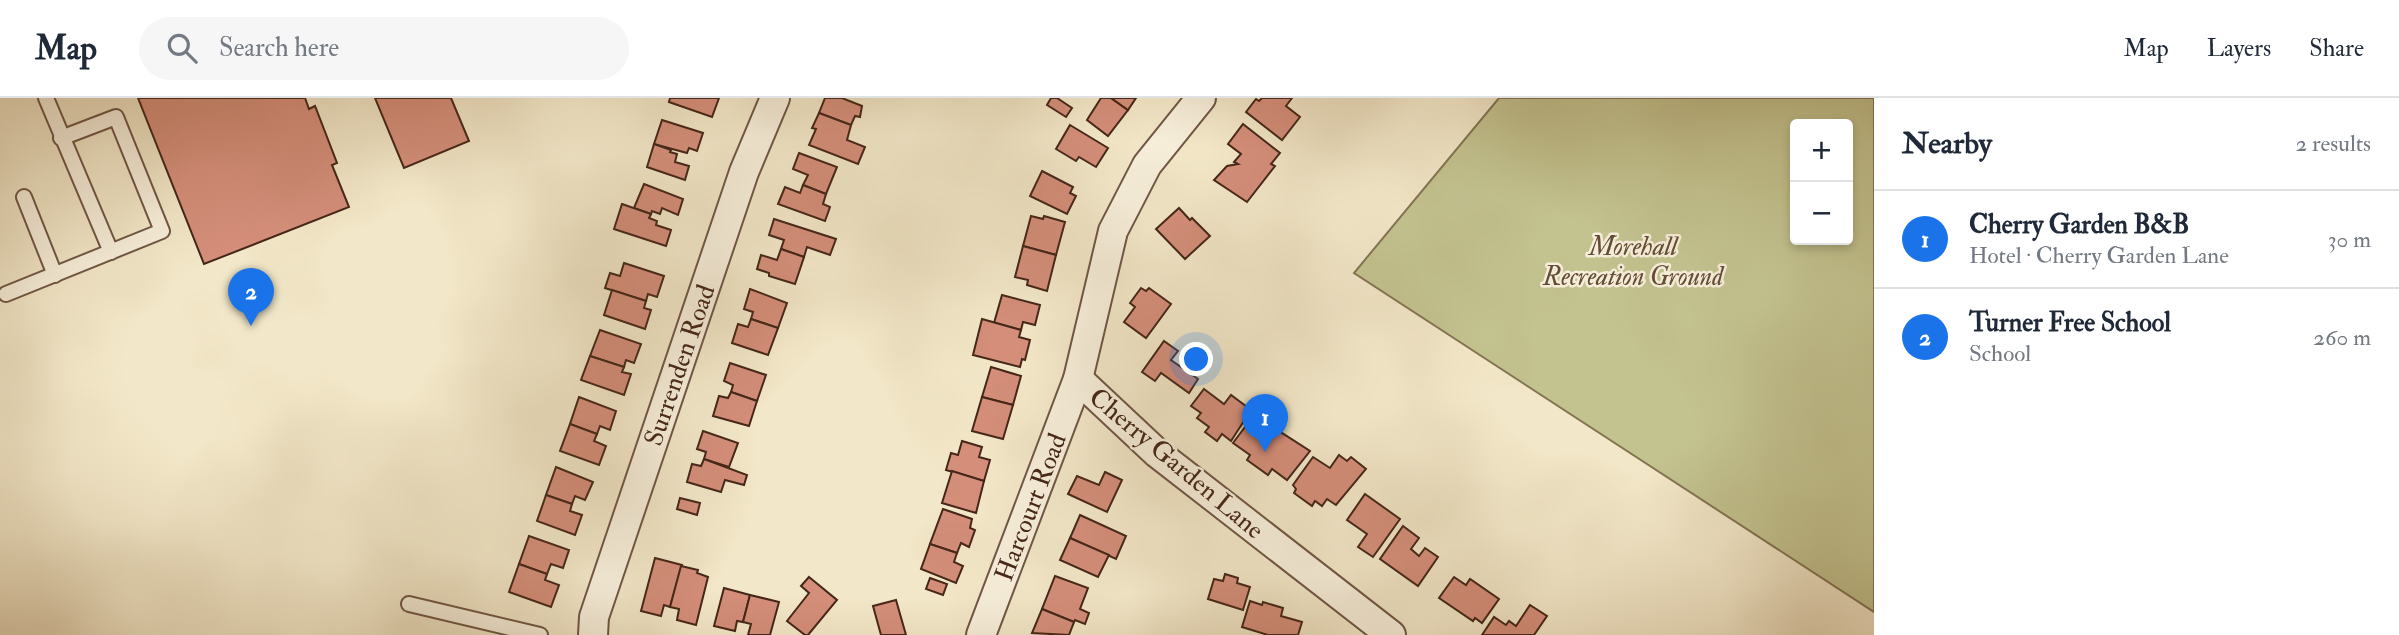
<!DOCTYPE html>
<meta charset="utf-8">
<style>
:root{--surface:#fff;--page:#f6f6f7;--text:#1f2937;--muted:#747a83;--line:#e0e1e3;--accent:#1a73e8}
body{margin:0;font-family:"IM FELL Double Pica",serif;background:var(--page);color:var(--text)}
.controls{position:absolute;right:21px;top:21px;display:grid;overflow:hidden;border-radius:7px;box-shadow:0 4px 10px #0003}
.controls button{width:63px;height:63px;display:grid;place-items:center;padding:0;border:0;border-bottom:2px solid var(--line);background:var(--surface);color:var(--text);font:35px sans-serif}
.you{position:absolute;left:1197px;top:262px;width:24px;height:24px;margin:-18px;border:5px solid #fff;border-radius:50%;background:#1a73e8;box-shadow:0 0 0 10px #1a73e833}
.badge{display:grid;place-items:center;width:46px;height:46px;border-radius:50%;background:var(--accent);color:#fff;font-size:23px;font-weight:700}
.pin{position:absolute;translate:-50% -58px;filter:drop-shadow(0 2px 4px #0008)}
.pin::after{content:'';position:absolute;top:37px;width:24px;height:21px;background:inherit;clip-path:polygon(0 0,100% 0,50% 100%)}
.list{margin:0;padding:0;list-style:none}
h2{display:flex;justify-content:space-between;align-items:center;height:91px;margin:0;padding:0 28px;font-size:30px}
h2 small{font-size:23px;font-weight:400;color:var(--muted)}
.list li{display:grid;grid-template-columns:46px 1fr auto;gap:21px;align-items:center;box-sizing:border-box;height:98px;padding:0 28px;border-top:2px solid var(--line)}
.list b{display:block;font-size:26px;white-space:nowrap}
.list p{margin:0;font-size:23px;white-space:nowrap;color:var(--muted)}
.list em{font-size:23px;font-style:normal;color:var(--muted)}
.icon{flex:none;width:38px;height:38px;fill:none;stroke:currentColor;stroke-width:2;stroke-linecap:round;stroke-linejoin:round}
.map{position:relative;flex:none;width:1874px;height:537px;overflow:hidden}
header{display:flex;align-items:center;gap:42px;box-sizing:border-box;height:98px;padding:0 35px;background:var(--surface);border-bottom:2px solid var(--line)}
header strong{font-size:33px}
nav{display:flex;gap:38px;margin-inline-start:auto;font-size:24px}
.search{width:490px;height:63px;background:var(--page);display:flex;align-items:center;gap:18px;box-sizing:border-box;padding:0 24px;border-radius:38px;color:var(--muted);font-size:26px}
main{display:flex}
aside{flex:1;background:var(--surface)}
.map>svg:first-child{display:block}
.green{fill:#c3c390;stroke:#847454;stroke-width:2;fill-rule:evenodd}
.building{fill:#d48e7a;stroke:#452618;stroke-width:2}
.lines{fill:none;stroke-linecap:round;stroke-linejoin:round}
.service-casing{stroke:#705644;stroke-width:18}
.minor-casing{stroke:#705644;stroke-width:32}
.service{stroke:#f7efdb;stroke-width:14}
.minor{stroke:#f7efdb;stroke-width:28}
.labels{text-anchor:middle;stroke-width:5;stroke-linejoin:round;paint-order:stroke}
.park-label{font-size:26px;font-style:italic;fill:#644d36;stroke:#f7efdb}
.street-label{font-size:26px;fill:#452618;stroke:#f7efdb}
</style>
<header>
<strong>Map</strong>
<div class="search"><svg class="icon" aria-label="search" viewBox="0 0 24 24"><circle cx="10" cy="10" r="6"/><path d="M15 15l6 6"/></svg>Search here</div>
<nav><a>Map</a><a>Layers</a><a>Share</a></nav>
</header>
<main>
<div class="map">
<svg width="1874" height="537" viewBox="0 0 1874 537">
<rect width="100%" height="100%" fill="#f2e7c8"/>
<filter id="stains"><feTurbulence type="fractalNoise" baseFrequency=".00286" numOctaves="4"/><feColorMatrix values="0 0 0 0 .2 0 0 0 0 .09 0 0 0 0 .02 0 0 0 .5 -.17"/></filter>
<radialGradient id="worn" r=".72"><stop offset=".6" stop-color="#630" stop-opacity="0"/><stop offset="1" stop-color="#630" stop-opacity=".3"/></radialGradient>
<path class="green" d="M1499,0H1874V514L1354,175ZM1848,26V142H1795V26Z"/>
<g class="building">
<polygon points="138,0 305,0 309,11 315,8 337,65 332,67 349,109 204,166"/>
<polygon points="375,0 451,0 469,43 404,70"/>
<polygon points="670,0 719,0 712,19 669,4"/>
<polygon points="825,0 842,0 862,8 860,19 855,18 851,27 819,15"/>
<polygon points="1051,0 1057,0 1072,10 1066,19 1047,7"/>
<polygon points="1101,0 1111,0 1128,12 1108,38 1087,22"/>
<polygon points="1111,0 1136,0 1128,12"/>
<polygon points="1262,0 1292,0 1286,8 1300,19 1282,42 1246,14 1256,1 1259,3"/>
<polygon points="819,15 851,27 847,42 865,49 858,66 809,47 816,31 812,30"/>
<polygon points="662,22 703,35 697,53 689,50 687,55 654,46"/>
<polygon points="1243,26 1280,55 1271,66 1275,68 1247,104 1214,82 1227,68 1238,66 1234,64 1241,56 1228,46"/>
<polygon points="1070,27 1108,50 1096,69 1079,59 1076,63 1056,51"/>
<polygon points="654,46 671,52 670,54 677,56 675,64 689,68 685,82 647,69"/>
<polygon points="799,55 837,69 826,96 803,87 808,77 793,71"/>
<polygon points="1042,73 1073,89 1070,95 1076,98 1067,116 1030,98"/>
<polygon points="644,86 683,101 678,117 662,110 660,116 652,113 651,116 634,110"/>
<polygon points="803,87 826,96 823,106 830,109 825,123 778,106 785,89 800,95"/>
<polygon points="622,106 651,116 649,120 657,123 656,127 671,132 666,148 614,131"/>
<polygon points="1179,110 1190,122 1192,120 1210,138 1185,161 1156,131"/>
<polygon points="1031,118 1043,121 1044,118 1065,124 1056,157 1023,148"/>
<polygon points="774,121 836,141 830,157 807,149 804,159 781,151 784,142 769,137"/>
<polygon points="1023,148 1056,157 1047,193 1027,187 1028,182 1015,179"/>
<polygon points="781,151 804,159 795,186 769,178 769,175 757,171 761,157 777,162"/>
<polygon points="624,165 664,178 657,199 648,196 646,203 605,190 610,175 620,178"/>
<polygon points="1141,190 1146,193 1149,190 1171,206 1146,240 1124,224 1135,209 1130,205"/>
<polygon points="750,191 787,205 778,230 751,221 753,214 744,211"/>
<polygon points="612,192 646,203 644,210 651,212 645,231 604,217"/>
<polygon points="1002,197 1040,207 1035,227 1023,224 1021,232 994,225"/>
<polygon points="751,221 778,230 768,257 732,245 738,226 748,229"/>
<polygon points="982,221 1021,232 1019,239 1030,242 1025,262 1022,261 1020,269 973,257"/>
<polygon points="600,232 641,246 634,265 626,262 624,269 590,258"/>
<polygon points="1164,243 1178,253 1171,262 1198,281 1189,295 1161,275 1155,283 1142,274"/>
<polygon points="590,258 624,269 622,274 631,276 624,297 581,282"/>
<polygon points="730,265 766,277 757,303 731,294 733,287 724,283"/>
<polygon points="991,269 1021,278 1013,307 982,299"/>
<polygon points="1204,291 1224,306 1231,297 1251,312 1231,343 1222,336 1217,343 1205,334 1209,329 1197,320 1201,315 1191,308"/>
<polygon points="731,294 757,303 749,328 713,318 719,298 728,300"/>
<polygon points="579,299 616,313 610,332 600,328 597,336 570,326"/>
<polygon points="982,299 1013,307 1003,341 972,333"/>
<polygon points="1254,317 1310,353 1287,382 1272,371 1268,377 1247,362 1250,357 1233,345"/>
<polygon points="570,326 597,336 594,343 606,348 599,367 560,353"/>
<polygon points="703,333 738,345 729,369 704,361 706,354 697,351"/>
<polygon points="962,343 982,349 979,359 990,362 984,383 946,372 951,355 958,357"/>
<polygon points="1339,357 1347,363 1351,359 1366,371 1336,407 1327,401 1322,408 1315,403 1312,408 1294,395 1296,391 1293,387 1313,359 1330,370"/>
<polygon points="704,361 747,377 744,387 725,382 721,394 687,384 692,366 701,368"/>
<polygon points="556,369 593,384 585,402 575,398 572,406 546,397"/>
<polygon points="952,373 984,383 976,415 942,405"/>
<polygon points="1105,374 1122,382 1107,414 1068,396 1077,378 1099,387"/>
<polygon points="1365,396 1400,421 1373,459 1358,449 1367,436 1347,422"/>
<polygon points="546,397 572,406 570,413 582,417 575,437 537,423"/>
<polygon points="680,400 700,405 697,417 677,411"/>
<polygon points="943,411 972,421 970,430 975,432 969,449 961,445 957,455 930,446"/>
<polygon points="1080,417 1126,438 1116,461 1070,440"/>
<polygon points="1403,428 1419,440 1411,451 1419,458 1425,450 1438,459 1418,488 1380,461"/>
<polygon points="529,438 569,452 563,470 551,466 547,476 519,466"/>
<polygon points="1070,440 1109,457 1098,479 1060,462"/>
<polygon points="930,446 957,455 954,464 963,468 956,485 921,471"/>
<polygon points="655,460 682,467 670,509 664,507 661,518 641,513"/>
<polygon points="519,466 547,476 545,482 559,487 551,509 509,494"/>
<polygon points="681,468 698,472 697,475 708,479 696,527 677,522 679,511 670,509"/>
<polygon points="1225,476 1238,480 1237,485 1250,489 1243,512 1208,501 1214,481 1223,483"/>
<polygon points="1055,478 1088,490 1080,511 1089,515 1085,526 1075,522 1074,524 1042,511"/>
<polygon points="809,479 837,502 808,537 805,537 787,523 809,495 801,488"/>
<polygon points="1454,479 1466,487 1470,481 1499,501 1482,525 1475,520 1473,523 1439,500"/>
<polygon points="930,480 947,486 943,497 926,491"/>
<polygon points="724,490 750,497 743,524 737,523 735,533 714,528"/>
<polygon points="750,497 779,504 770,537 748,537 751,526 743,524"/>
<polygon points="896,502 906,537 881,537 873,508"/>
<polygon points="1250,503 1262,507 1263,504 1283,510 1281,518 1302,524 1298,537 1268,537 1242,529"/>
<polygon points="1530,507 1547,518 1534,537 1482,537 1494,519 1506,527 1509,523 1516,528"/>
<polygon points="1042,511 1074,524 1069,537 1032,535"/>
</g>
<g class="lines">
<g class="service-casing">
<g id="service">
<polyline points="46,0 111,154"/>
<polyline points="24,99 55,177"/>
<polyline points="6,196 162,133 116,19 61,40"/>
<polyline points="409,506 540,537"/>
</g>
</g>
<g class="minor-casing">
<g id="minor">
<polyline points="1078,281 1157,355 1391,537"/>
<polyline points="593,537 594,519 744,74 775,0"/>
<polyline points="981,537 1078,281 1113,133 1147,67 1201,0"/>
</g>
</g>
<use href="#service" class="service"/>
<use href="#minor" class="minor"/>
</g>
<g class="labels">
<g class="park-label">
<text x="1633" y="157">Morehall<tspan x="1633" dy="30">Recreation Ground</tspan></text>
</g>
<g class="street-label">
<text transform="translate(679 267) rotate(-71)" y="9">Surrenden Road</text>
<text transform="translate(1177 365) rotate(40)" y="9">Cherry Garden Lane</text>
<text transform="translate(1030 409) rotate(-69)" y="9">Harcourt Road</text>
</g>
</g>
<rect width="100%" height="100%" filter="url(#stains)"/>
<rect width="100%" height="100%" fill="url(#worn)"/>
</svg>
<div class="controls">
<button>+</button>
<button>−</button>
</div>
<div class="you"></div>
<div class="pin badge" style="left:1265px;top:354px">1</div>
<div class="pin badge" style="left:251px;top:228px">2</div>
</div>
<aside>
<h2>Nearby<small>2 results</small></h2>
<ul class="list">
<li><span class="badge">1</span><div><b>Cherry Garden B&amp;B</b><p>Hotel · Cherry Garden Lane</p></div><em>30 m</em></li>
<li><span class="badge">2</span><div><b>Turner Free School</b><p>School</p></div><em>260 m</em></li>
</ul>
</aside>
</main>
